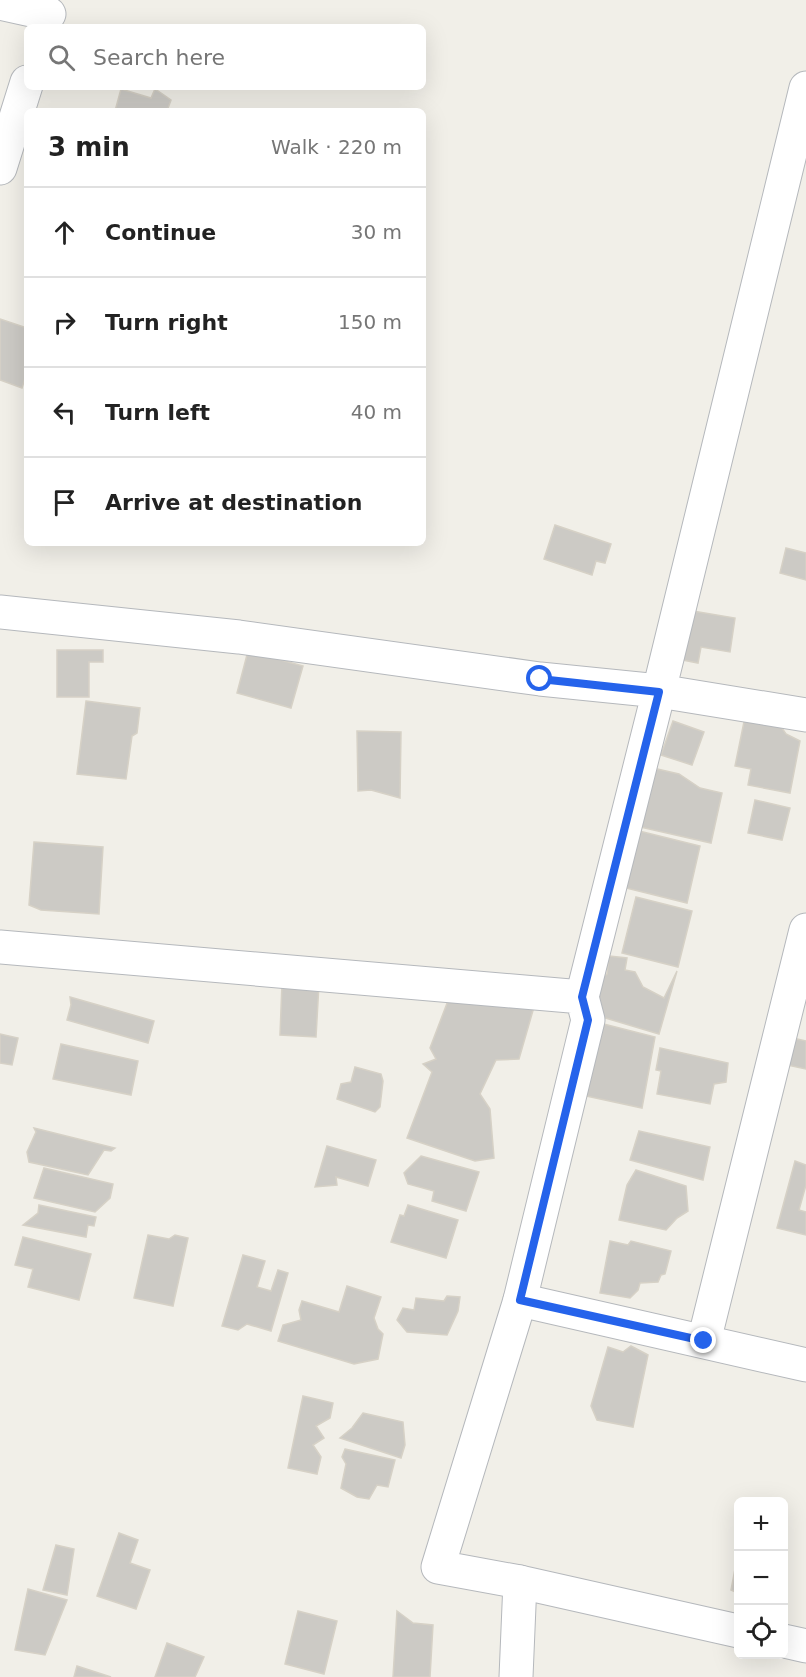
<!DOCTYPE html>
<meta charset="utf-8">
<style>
:root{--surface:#fff;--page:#f6f6f6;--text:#222;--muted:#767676;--line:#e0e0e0}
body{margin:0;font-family:"DejaVu Sans",sans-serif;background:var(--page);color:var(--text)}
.controls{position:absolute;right:18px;bottom:18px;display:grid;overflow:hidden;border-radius:9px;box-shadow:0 6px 24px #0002}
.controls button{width:54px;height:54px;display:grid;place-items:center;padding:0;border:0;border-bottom:2px solid var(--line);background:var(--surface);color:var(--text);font:30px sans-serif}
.stop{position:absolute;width:18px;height:18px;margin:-14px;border:4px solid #2563eb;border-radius:50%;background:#fff}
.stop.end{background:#2563eb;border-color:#fff;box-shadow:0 2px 6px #0008}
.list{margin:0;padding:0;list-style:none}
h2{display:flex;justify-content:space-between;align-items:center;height:78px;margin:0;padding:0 24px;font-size:26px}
h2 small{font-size:20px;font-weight:400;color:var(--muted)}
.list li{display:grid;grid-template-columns:39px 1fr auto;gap:18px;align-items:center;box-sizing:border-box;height:90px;padding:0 24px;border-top:2px solid var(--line)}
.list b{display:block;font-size:22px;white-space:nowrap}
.list em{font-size:20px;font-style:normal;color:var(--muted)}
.icon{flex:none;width:33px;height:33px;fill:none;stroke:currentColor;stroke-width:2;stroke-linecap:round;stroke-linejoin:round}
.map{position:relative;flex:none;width:806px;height:1677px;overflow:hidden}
.search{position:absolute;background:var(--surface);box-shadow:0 6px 24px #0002;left:24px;top:24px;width:402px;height:66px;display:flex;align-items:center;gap:15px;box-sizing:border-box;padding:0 21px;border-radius:9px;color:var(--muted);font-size:22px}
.panel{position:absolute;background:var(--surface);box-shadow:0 6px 24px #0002;left:24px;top:108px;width:402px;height:438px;border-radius:9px}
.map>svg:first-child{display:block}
.building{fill:#cccac5;stroke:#d6d1c6;stroke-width:1.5}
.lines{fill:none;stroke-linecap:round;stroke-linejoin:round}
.minor-casing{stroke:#b5b8bc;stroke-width:35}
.minor{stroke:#fff;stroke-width:33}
.route{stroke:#2563eb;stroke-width:8}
</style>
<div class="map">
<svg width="806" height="1677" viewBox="0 0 806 1677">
<rect width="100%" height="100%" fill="#f1efe8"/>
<g class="building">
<polygon points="121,89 151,98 155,89 171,100 167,111 115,111"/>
<polygon points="0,319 27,328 27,372 22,388 0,380"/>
<polygon points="555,525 611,544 605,563 596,561 592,575 544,559"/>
<polygon points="786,548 806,553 806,580 780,573"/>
<polygon points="687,610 735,618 730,652 701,647 698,663 677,659"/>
<polygon points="57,650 103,650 103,662 89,662 89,697 57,697"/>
<polygon points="248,651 303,666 291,708 237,693"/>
<polygon points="86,701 140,708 137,733 132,736 126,779 77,774"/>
<polygon points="746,712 775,718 786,734 800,741 790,793 748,785 751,769 735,766"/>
<polygon points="673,721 704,732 692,765 661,755"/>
<polygon points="357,731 401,732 400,798 371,790 358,791"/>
<polygon points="653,768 679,774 700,788 722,793 711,843 640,827"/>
<polygon points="755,800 790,808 782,840 748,833"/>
<polygon points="627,828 700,846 687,903 614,885"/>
<polygon points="34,842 103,847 99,914 41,910 29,905"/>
<polygon points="636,897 692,911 678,967 622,953"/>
<polygon points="609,956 627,958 625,970 635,972 643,987 664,998 677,971 659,1034 592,1014 603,977 607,974"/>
<polygon points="282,983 319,984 316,1037 280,1035"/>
<polygon points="70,997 154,1021 148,1043 67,1020 71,1005"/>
<polygon points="449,998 534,1007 519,1059 496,1060 480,1094 490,1109 494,1158 475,1161 407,1138 432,1072 423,1064 436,1059 430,1048"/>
<polygon points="588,1020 655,1037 642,1108 563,1091"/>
<polygon points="0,1034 18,1038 12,1065 0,1063"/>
<polygon points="780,1035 806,1041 806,1069 773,1062"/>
<polygon points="61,1044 138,1061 131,1095 53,1079"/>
<polygon points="660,1048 728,1063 726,1082 714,1084 710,1104 657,1094 661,1071 656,1070"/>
<polygon points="355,1067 381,1074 383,1081 380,1107 375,1112 337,1099 341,1084 351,1082"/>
<polygon points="34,1128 115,1148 111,1151 104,1150 88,1175 29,1162 27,1152 36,1132"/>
<polygon points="639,1131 710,1147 703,1180 630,1160"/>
<polygon points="327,1146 376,1160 368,1186 336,1177 337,1185 315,1187"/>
<polygon points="421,1156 479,1172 466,1211 432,1201 434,1191 408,1184 404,1173"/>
<polygon points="795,1161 806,1165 806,1185 799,1210 806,1212 806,1235 777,1228"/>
<polygon points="44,1168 113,1184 110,1198 95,1212 34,1198"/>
<polygon points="636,1170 686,1186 688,1211 677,1218 666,1230 619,1220 627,1185"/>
<polygon points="39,1205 96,1217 94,1226 88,1225 86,1237 23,1225 38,1213"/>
<polygon points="408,1205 458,1220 446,1258 391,1242 400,1215 404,1216"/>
<polygon points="148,1235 169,1239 175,1235 188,1238 173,1306 134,1298"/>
<polygon points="23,1237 91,1254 79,1300 28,1287 33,1269 15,1265"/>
<polygon points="610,1241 628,1245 631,1241 671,1251 665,1274 661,1275 658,1282 640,1283 638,1290 630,1298 600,1293"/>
<polygon points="243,1255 265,1261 257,1287 271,1291 278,1270 288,1273 271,1331 247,1324 238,1330 222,1326"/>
<polygon points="347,1286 381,1297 374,1318 378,1329 383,1334 378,1359 354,1364 278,1341 283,1325 301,1320 299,1310 302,1301 339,1312"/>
<polygon points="447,1296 460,1297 458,1311 447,1335 407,1332 397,1320 403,1308 414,1310 416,1298 444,1301"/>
<polygon points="631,1346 648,1355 633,1427 597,1420 591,1406 608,1347 623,1352"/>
<polygon points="303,1396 333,1403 330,1418 316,1426 324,1438 313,1445 321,1457 317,1474 288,1468"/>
<polygon points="363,1413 403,1422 405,1445 401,1458 340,1438 352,1428"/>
<polygon points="345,1449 395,1460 388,1487 377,1485 369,1499 357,1497 341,1488 346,1464 342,1457"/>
<polygon points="119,1533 138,1540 130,1563 150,1570 136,1609 97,1596"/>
<polygon points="56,1545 74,1549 67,1595 43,1590"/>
<polygon points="738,1553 738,1593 731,1590"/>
<polygon points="28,1589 67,1600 45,1655 15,1650"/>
<polygon points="298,1611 337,1621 324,1674 285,1664"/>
<polygon points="397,1611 413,1623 433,1625 430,1677 393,1677"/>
<polygon points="167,1643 204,1657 195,1677 155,1677"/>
<polygon points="77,1666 111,1677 74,1677"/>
</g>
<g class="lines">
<g class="minor-casing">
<g id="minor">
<polyline points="0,3 49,14"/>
<polyline points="806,88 659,691 806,715"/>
<polyline points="0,168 27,82"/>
<polyline points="0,612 239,637 540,679 659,691 582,997"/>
<polyline points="0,947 582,997 588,1020 520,1300 438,1567 520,1582 738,1631"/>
<polyline points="520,1300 806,1365"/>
<polyline points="704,1341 806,930"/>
<polyline points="784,1641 806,1646"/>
<polyline points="516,1677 520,1582"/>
</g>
</g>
<use href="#minor" class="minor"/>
</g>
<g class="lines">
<polyline class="route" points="540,679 659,692 582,997 588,1020 520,1300 704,1341"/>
</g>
</svg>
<div class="controls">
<button>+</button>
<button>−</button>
<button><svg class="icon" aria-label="locate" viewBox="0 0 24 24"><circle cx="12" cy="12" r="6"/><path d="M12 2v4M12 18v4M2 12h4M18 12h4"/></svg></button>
</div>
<div class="stop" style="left:540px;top:679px"></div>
<div class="stop end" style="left:704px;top:1341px"></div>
<div class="search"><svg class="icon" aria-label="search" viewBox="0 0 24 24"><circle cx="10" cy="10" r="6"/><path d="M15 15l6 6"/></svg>Search here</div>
<section class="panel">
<h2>3 min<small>Walk · 220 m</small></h2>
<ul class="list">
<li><svg class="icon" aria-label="ahead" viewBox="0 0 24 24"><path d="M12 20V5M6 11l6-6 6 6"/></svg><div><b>Continue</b></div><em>30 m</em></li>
<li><svg class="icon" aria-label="right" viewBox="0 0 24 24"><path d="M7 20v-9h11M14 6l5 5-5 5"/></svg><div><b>Turn right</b></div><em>150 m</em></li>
<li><svg class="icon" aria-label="left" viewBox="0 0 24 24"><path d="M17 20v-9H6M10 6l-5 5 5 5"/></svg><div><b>Turn left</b></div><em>40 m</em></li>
<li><svg class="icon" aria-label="arrive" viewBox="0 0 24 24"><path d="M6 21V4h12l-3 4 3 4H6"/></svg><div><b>Arrive at destination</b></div></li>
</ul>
</section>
</div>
